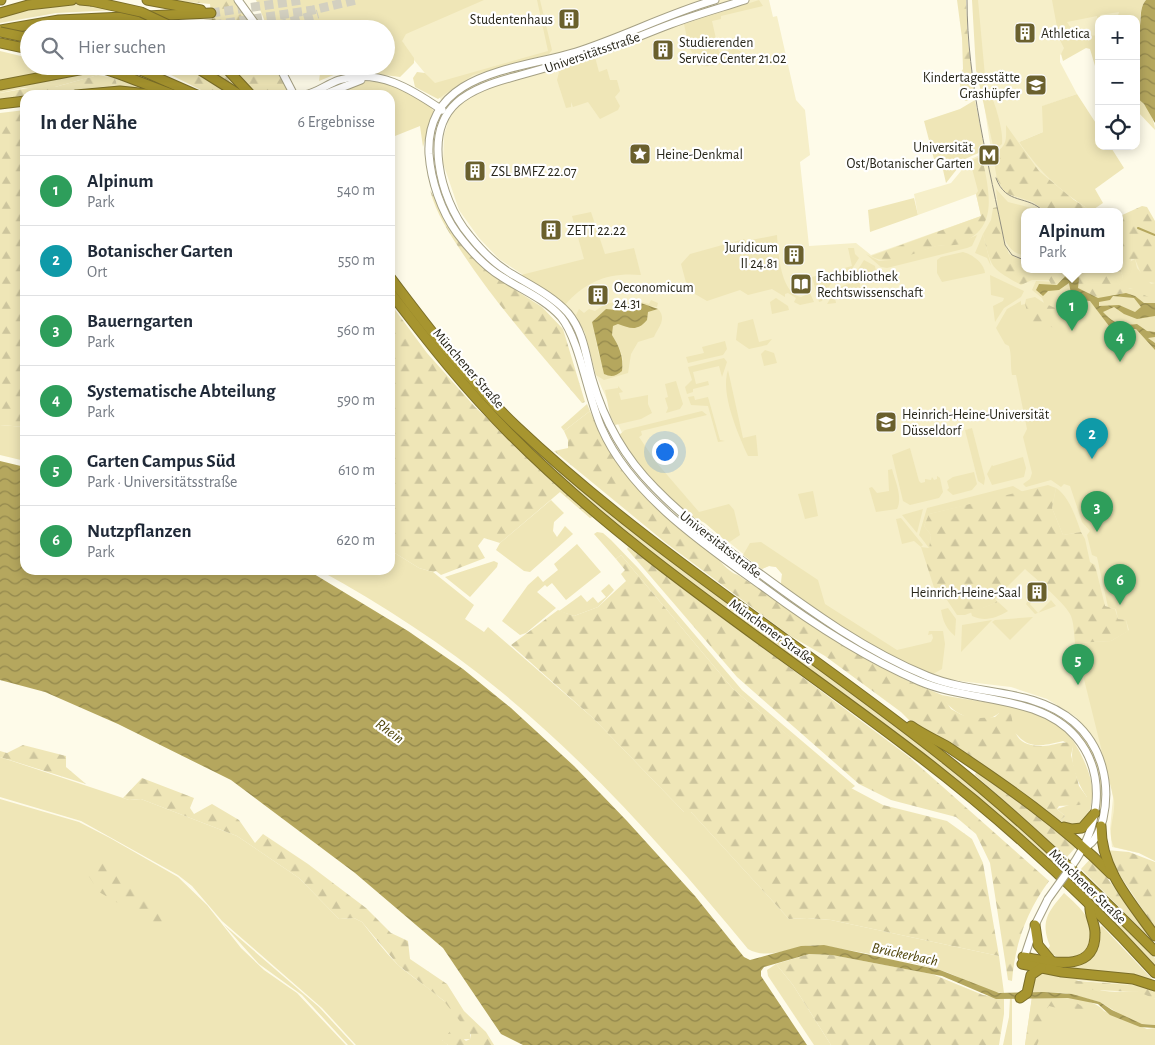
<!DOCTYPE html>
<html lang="de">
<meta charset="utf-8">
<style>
:root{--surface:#fff;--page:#f6f6f7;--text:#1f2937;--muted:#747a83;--line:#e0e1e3;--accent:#6a602d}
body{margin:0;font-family:"Alegreya Sans",sans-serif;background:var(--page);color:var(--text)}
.controls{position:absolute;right:15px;top:15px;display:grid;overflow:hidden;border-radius:10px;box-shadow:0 2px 12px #0003}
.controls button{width:45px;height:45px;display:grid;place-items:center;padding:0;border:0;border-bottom:1px solid var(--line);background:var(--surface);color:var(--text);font:25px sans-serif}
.you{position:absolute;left:664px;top:451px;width:18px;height:18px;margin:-12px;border:4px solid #fff;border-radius:50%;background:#1a73e8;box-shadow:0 0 0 8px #1a73e833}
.badge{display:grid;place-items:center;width:32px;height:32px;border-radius:50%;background:var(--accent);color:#fff;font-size:16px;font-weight:700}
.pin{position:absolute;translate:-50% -41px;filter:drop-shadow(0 1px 2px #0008)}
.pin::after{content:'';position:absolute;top:26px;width:18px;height:15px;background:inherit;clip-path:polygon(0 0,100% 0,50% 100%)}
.popup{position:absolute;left:1021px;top:208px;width:102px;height:65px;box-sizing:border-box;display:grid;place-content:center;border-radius:10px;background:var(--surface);filter:drop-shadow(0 1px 4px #0005);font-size:16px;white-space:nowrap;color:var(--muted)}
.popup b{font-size:19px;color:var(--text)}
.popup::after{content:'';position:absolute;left:50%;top:100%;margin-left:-10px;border:10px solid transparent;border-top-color:var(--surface)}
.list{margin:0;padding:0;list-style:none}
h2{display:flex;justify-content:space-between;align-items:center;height:65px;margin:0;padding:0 20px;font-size:21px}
h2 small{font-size:16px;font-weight:400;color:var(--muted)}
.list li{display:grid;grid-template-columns:32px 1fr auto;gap:15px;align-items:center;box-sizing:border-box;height:70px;padding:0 20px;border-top:1px solid var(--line)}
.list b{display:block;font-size:19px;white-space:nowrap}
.list p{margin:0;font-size:16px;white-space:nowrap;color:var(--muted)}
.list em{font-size:16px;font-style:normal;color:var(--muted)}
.icon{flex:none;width:28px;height:28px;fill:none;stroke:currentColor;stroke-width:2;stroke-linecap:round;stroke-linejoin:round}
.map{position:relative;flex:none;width:1155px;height:1045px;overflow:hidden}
.search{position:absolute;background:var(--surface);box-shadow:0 2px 12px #0003;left:20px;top:20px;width:375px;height:55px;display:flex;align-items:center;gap:12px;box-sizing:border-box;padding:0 18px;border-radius:28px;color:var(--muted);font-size:19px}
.panel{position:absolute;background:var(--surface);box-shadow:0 2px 12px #0003;left:20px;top:90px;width:375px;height:485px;border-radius:15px}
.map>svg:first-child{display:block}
.built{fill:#f6efc9}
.green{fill:#efe6b7}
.forest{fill:url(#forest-firs)}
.water{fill:url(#water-waves);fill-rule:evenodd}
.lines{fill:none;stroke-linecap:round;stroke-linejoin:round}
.stream{stroke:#b5a75e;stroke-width:2}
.highway-tunnel{stroke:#d3d0c0;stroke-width:9;stroke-dasharray:9 4.5;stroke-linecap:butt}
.secondary-casing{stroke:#a5a084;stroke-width:9}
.highway-casing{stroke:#7b6e28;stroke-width:11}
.secondary{stroke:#fff;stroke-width:7}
.highway{stroke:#a7952f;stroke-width:9}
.tram{stroke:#918e7f;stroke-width:1}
.secondary-bridge-casing{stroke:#a5a084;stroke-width:9;stroke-linecap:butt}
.highway-bridge-casing{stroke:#7b6e28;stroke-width:11;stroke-linecap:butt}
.secondary-bridge{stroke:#fff;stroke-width:7}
.highway-bridge{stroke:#a7952f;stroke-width:9}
.labels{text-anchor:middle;stroke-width:4.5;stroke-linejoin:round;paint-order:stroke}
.poi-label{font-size:14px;fill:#28261a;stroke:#fff;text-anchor:start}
.street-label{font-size:14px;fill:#28261a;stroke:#fff}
.water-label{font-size:15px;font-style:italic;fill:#50460b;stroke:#fff}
</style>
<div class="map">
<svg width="1155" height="1045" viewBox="0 0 1155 1045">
<defs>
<pattern id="forest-firs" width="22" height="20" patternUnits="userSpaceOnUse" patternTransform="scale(1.25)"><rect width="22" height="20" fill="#efe6b7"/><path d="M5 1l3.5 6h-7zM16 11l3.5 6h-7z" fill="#cdc59d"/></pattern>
<pattern id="water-waves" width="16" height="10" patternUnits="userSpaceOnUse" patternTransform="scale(1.25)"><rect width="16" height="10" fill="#b5a75e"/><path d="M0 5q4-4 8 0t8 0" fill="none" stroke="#93884d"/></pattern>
</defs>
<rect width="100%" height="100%" fill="#fefbe9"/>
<polygon class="built" points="476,0 769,0 773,17 777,16 796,100 805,110 810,155 800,162 809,246 856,243 871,255 981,216 976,194 918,215 914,194 951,183 971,159 991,150 981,84 977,0 1127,0 1128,19 1099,19 1099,45 1065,51 1060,55 1060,62 1077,94 1043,106 1043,132 1019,142 1074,200 1093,212 1024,212 1024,270 1120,270 1120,227 1155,244 1155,861 1139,853 1112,847 1110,829 1113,798 1110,773 1098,745 1076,717 1047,699 1011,687 951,680 926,672 842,626 781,584 782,574 776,567 769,566 762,569 700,519 627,444 596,375 585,333 576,317 551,293 499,259 479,238 459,210 443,163 444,135 449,119 434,84 394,36"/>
<g class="green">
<polygon points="256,0 484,0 406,34 402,41 414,58 414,63 400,77 376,74 345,76 341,72 319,81 321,66 386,66 386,29 268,29"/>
<polygon points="537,0 540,0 552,50 549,54 473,75 438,99 415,87 413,78 417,72 425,73 435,83 548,51"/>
<path d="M759,0L763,6L721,16V19L712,21L719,52L729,50L727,43L743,53L742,58C734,60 710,68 703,66C692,63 686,34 684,24Z"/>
<path d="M972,0H978L986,87C994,96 1004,132 1002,144L994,150L976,70Z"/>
<path d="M1052,0H1146C1137,10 1143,27 1136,38V19H1117L1119,12L1100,15L1099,27L1097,16L1067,22C1074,34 1086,37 1099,35V69L1095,66L1090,49L1086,48L1063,61L1061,54L1064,48L1059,38Z"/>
<polygon points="70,3 91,4 91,6 116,10 56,13 0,23 0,16 21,10"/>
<polygon points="0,51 29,58 29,66 69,67 0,82"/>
<polygon points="595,57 599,72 607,69 610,80 617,80 620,91 615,97 620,106 618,110 600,119 588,102 573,107 571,102 571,107 566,108 557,80 560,68"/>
<polygon points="90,73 98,75 55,87 24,88 0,93 0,90"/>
<polygon points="115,78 151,91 107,89 57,95 32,95 117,85"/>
<path d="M365,81C385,81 426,93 434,112L423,147L420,126L390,138V95H339L347,91L346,88Z"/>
<path d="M1077,94L1099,128V146H1110L1124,168L1095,189L1103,203L1091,211C1059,190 1041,173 1019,142L1043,132L1042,106Z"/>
<path d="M1136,97C1146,103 1155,120 1155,130L1136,110Z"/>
<polygon points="975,100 985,150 965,159 946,183 941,161 935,163 924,121 960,109"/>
<path d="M996,189L1008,202L1032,208L1037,212H1024V255C998,253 999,209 996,189Z"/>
<polygon points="914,198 918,215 870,232 868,210"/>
<path d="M591,212L605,254L634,248L641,275C610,272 585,281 565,305L551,293L521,275L584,259L572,216Z"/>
<polygon points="983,234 991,266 987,258 975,253"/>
<path d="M777,235C778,251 780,293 801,297L810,293L814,302L800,305L794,302L796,298L788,293L785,294V297L772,289L748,295L740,290L707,301L688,290L681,264L690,254L744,239L746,241Z"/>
<polygon points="977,235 972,246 967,248 887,268 881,267 866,254 879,261 890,260 936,246 957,244"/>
<polygon points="848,248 854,248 855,254 859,258 845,280 837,281 833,271 852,266"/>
<path d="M1120,248L1124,265L1135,259L1137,268L1151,284L1155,283V861L1139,853L1114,847C1106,831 1116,816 1114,800L1075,643L1111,641L1129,630L1126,620L1118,619L1116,609L1108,607L1097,557L1092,555L1087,535L1090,531L1082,522L1070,486L1064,484L1061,487L1051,480L1026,487L1023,484L1030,479L1032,473L1023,437L1027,429L1016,375H1012C1010,364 1012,356 1009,346L1005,344L996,328L1007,309L1021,301V305L1025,304L1026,299L1035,297L1044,303L1042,298L1032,290L1036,281L1053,282L1067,270H1080L1118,291L1133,289L1122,287L1118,283L1123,277L1120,269Z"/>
<path d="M963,252C972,254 984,263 985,273L942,282L937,273V260L941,257Z"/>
<polygon points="864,260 875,266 876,271 856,277 855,274"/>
<polygon points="830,272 832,281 822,301 819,302 812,277"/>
<polygon points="990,275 1024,291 1021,297 1004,308 995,322 993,306 1003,301 1004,298 991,295"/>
<path d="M860,281V290L842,292L843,295L835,298L836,303L827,304C839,285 837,287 860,281Z"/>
<path d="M390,284C429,337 470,388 518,434C645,554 795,647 933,754C978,789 1020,827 1062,865L1059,870C957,791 856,712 754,633C643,546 532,460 441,351C428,336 395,302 390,284Z"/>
<polygon points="776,298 788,306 789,310 772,314 770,302"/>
<path d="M620,300H634L649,304L651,300L658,303L657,307L634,304L628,311L606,309L592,322L599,356L618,374C630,364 618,345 612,335L613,326L618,324L637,328L643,324L648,312L658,309C667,319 659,326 654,337L638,342L631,354L628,373L604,380L596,375L585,333L576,315L579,309L584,313L589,309L595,311L604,305Z"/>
<polygon points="753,319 759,342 772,339 767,345 749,349 736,340 738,323"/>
<polygon points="725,341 727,349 723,355 688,363 686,357 704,353 702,347"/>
<polygon points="765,350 774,353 777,363 764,366 761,354"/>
<polygon points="724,358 727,362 722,377 719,366 693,372 696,384 708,381 709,385 693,389 693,392 687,394 685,387 692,380 688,367"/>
<path d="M728,370L743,438L756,435L758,456H748C738,434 720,393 728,370Z"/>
<polygon points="676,381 683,404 680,409 666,413 668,408 665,398 668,397 665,384"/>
<polygon points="618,386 623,392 619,393 621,400 648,395 648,404 652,413 641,419 615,425 610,415 605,390 618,388"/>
<polygon points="694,396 695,400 708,397 720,440 725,441 718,442 708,406 691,405 688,397"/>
<polygon points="587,404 590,411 564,431 561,427"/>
<polygon points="702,411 707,415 641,431 642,435 639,437 656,462 699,512 729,504 734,510 740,535 728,543 705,523 691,516 657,486 630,454 619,435 625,430"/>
<polygon points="0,425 25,427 25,461 0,455"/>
<polygon points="972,428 985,478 984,485 978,481 965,430"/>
<polygon points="910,448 919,481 921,483 925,482 925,479 931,480 932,477 934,480 937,479 937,476 940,478 943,492 939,498 910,505 903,501 892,455"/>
<polygon points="1023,457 1026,468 1024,477 992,485 987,474 992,465 993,466"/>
<path d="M892,469C895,481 903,497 897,509L876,512L869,488L872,487L877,493L889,491L888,470Z"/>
<polygon points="974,472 977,484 972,490 953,495 947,490 949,488 947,481 953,477"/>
<polygon points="1013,486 1023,492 929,514 924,526 931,535 929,548 919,535 927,508"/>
<path d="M1056,488C1069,496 1076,518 1081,532L1063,535L1052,508Z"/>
<polygon points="813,491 818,516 805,519 798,494"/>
<polygon points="551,500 564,513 554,522 553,531 557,537 565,526 573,534 530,572 524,571 496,550 500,543"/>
<polygon points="923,509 917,533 902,515"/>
<polygon points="901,518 923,545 921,547 914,541 902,544 896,519"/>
<polygon points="597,532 603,533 611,540 638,568 742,690 855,786 851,789 733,689 621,555 616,559 594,534"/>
<path d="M761,542L818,580L825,604L897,650L931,642L933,638L932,634L928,635L929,631H943L945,644L942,669L933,674C883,659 824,614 781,584L782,574L776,567L769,566L762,569L743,555L750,543Z"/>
<polygon points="577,544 601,572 566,600 552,583 547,587 545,585 537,592 556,608 526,633 520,635 502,621 528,585 538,576 543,582 558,570 554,564"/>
<path d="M390,550L419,568L433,572L474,605L465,619L484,632L488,627L593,718L684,812H691L789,919L807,918L831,920L999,956L1004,993C982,993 963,977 943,971C907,960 863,953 826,946C800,940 772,963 748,949C673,858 591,765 499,690C443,644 383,605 319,570H390Z"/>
<polygon points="494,561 498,563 497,567 470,597 445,577"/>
<polygon points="609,584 614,590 598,607 574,616 559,611 581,595 587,602 593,597 598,603 606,597 601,591"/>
<polygon points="1030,597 1034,599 1030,604 1038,613 1051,600 1056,606 1035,614 1026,604"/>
<path d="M998,602L1008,611C996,618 985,622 972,616L971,612Z"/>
<path d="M948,608L956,619L955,636C946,629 943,621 941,610Z"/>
<polygon points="1033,617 1010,640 992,622 995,620"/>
<polygon points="992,620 961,652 962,625"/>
<path d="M957,690C969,689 983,694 995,695C1014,698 1033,701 1051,710C1101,734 1113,790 1092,838L1090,836L1099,802L1096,768L1062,721Z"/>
<path d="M942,695C979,703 1024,703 1057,724C1072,734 1085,759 1090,777C1096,798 1090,839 1060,821L1065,816L1057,809L1072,804L1079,805L1087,797C1078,785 1069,762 1073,747L1063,741C1022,752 1023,741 999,713C982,728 949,714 942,695Z"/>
<path d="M0,757L129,800L141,799L237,836L299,878L339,919L354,918L362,922C373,936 384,951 397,964C411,978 475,1016 470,1039L442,1040L448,1045H356L322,1008L222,921L192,886L178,875L81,821L0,797Z"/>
<polygon points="0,799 79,822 110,838 178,877 207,905 241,948 264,970 297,993 346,1045 0,1045"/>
<polygon points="1075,877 1155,958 1155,968 1071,882"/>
<path d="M1064,893C1080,908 1099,921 1087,948C1075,961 1060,962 1047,950L1050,946C1040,921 1048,912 1064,893Z"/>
<polygon points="224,925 319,1007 354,1045 348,1045 302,995 259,964"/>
<polygon points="1102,926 1153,980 1139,976 1069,969 1069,967 1084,962 1098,928"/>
<polygon points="776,964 793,985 831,1045 814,1045 768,976 767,970"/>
<path d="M1042,973L1135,982L1144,986L1076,980C1085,984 1096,990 1105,991C1122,994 1140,986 1155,999V1025L1142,1024L1128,1019L1100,1002L1065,993L1033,992L1035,975Z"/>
<path d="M1032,997C1050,997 1092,995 1104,1011L1147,1029L1155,1028V1045H1025Z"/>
<polygon points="1010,998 1012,998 1012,1045 1003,1045 1009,1017"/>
</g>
<g class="forest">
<polygon points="166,0 234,0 255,29 213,29 210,4"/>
<polygon points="957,0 966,0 968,41 975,97 966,101 962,99 959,77 963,69 962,38"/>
<polygon points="153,66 190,66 236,95 211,95"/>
<polygon points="199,66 218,66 245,95"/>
<polygon points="230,66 276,66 291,95 256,95"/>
<polygon points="98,75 115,78 117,85 0,99 0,93 34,87 55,87"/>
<polygon points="25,110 25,427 0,425 0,113"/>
<path d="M1006,125L1039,171L1074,200L1093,212H1046L1033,202L1005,193L997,179L994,162L997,161L996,152C1008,145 1006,137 1006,125Z"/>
<path d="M982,156C985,173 993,201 986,219C982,231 974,236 963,243C959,246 943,245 937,246C916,251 890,268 871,256L981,216L976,194L978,191L970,161Z"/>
<path d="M430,190L455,234L492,275L542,307L563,329L585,402L582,403C541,354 498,307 463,254C450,234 436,214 430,190Z"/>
<polygon points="1142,206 1147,207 1155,221 1155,283 1144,281 1135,259 1131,259 1130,266 1124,265 1120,248 1120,216"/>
<path d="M997,207L1004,242L1009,254L1024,261V270H1071L1061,283L1052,286L1049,280H1032L1021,285C989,267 992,269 983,234L991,220L993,208Z"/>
<polygon points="1120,269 1123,277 1119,284 1151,298 1155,300 1155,303 1144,303 1135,296 1126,293 1098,298 1077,288 1078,274 1075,270"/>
<polygon points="1033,298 1055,308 1052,314 1054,328 1038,322 1031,325 1025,304 1027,300"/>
<polygon points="390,303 427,353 475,407 593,517 590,518 560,492 500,543 484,538 478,546 485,558 441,575 436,571 433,572 419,568 390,550"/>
<path d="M590,411C619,479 655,506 710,551C720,559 727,572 738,575L867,660L908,681L942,695L951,709L962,715L980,718L995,717L1004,708L1011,710C1013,732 1016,747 1043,746C1053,746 1061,741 1071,743L1073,747L1071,755L1079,786L1087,797V802L1079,805L1059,806L1057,809L1065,816L1060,821L951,747L915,726L901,712L825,656L789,635L666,543L554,451L568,448V440L564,431Z"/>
<path d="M1048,485L1056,488L1052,508L1063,535L1081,532L1085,539L1090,562L1095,565L1105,606L1115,609L1118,619L1126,620L1128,631L1111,641L1075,643C1074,634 1074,624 1071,616C1067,605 1035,578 1025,569L995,599L998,602L965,615H957L945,597L938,600L921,547L929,548L931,535L924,526L929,514Z"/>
<path d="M628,547L908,756L1049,881C1027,911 1015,943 1012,981L1008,980L990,863L976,834L956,817L891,800L859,784L737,677L627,549Z"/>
<polygon points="621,555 733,689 851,788 883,805 947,821 972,839 983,863 999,956 831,920 807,918 789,919 691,812 684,812 593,718 511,645 558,610 574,616 598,607 626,581 621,574 625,570 616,559"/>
<polygon points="23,745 66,756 66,767 86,784 0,757 0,751 7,753"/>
<polygon points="976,772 1072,838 1075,848 1067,857 975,775"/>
<polygon points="142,778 194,798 190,808 194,814 212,804 239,820 255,843 263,834 308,864 366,908 391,933 408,941 410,959 447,984 464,1011 486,1032 494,1045 448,1045 442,1041 452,1029 466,1041 470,1039 471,1035 443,1000 398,965 362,922 354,918 339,919 299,878 237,836 141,799 129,800 123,798"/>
<polygon points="1106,850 1129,852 1155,862 1155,928 1107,856"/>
<polygon points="1092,857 1155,943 1081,869"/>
<path d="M98,858C123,872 143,888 164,908L165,921L154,924L99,892L86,872Z"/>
<polygon points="809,954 832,955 932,974 983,995 1004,999 1004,1014 999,1045 831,1045 793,985 776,964"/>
<polygon points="1065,980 1144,986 1155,990 1155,999 1139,992 1094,990"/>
<polygon points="1032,997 1073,1001 1092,1012 1088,1016 1072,1007 1061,1009 1049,1006 1045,1011 1045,1024 1037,1045 1025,1045"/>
</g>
<g class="water">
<path d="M1146,0H1155V123L1144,104L1136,97V38C1144,26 1137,10 1146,0Z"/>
<path d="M1071,270H1076L1079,279L1078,288L1098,298L1126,293L1135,296L1144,303H1155V316L1137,319L1124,314L1114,307L1103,312C1113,323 1121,326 1137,324L1147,331L1155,332V337L1148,338L1155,343V350L1136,329H1116L1109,326L1090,301L1072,299L1069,283L1059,290L1048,291L1043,296L1036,290L1039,284L1057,285ZM1113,296L1134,298L1141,307L1135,312L1119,305L1099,306V302L1110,300Z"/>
<path d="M638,302L658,309L648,312L647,320C637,332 630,328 618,324L613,326L612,335C619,346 624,357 622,371C615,377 611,377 604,374L592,322L606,309L628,311Z"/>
<polygon points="0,461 25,467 25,570 307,570 314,574 408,631 463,669 511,708 574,766 627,821 695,896 744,957 750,960 801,946 824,945 940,970 999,993 1044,992 1072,994 1100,1002 1112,1010 1142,1024 1155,1025 1155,1028 1140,1027 1110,1015 1098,1004 1068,998 996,999 942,976 832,955 809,954 764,967 761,971 761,976 807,1045 523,1045 501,1034 443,948 355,873 231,780 118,724 45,692 0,680"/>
</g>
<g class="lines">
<polyline class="stream" points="1138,228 1155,235"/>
<g class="highway-tunnel">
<polyline points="211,13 303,0"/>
<polyline points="213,25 313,10 356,0"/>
<polyline points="265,29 318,14"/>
</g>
<g class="secondary-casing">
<g id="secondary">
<polyline points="238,0 259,29"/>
<path d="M715,0C667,14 623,37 576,52C518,70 425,71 429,154C431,181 441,211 457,233C469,249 485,267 502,277C522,290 545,299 561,317C580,340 588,399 602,429C631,495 705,545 762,586C810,622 863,657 919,681C970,703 1039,694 1076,737C1109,776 1098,830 1071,867"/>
<path d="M745,0C720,8 695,15 671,24C644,34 618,46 592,54C567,62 542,69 517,76C468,89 431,105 439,164C442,188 453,216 469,235C480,249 495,264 510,273C530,285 553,296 568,313C584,332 586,357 592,379C604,421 624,457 655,488C686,520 723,547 759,573C812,612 866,651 927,676C975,696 1033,687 1074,722C1102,746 1111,784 1103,819C1100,830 1096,842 1085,847"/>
<polyline points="279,66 294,95"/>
<path d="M304,95C317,93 327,84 339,80C379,68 411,89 442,110"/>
<polyline points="323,95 361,80"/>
<polyline points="1023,961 1035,925 1048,899"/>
</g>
</g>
<g class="highway-casing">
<g id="highway">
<polyline points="0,0 1,0"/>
<polyline points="80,0 91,1"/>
<polyline points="147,0 201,10"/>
<polyline points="0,13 28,5 72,0"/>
<polyline points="139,29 213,25"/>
<polyline points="0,30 59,20 211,13"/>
<polyline points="0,43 29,49"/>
<polyline points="131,66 197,95"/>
<polyline points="194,66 240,95"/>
<polyline points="224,66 251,95"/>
<polyline points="122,75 174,95"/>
<polyline points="0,85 100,66"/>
<polyline points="76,95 120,91 158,95"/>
<polyline points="0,104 25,101"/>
<path d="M390,277C429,329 469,381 516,426C647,550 802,645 943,757C1018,816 1087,883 1155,951"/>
<path d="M390,292C428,342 466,390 510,434C629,554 773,645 907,747C996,814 1081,891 1155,973"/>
<path d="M911,726C922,734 936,740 948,747C1005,785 1063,825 1111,874"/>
<path d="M1101,826C1101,870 1131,902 1155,936"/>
<polyline points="1064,827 1072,829 1082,828 1095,813"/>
<polyline points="1035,925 1038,945 1053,963"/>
<path d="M1023,957C1048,961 1096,975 1095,933C1095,923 1089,915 1090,906"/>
<polyline points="1022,964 1062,972 1133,979 1155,986"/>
<polyline points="1020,998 1027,993 1031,975 1041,968"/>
</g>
</g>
<use href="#secondary" class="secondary"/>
<use href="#highway" class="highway"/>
<g class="tram">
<path d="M967,0C967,82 989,165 1005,245L1012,255L1024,260"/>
<path d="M996,178C1006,206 1028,194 1044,212"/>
</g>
<g class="secondary-bridge-casing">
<polyline id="secondary-bridge" points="1048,899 1071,867"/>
</g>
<g class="highway-bridge-casing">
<g id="highway-bridge">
<polyline points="91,1 141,12 177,29"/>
<polyline points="0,32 29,38"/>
<polyline points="95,66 122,75"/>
</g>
</g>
<use href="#secondary-bridge" class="secondary-bridge"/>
<use href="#highway-bridge" class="highway-bridge"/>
</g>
<defs>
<g id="building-square" transform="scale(1.125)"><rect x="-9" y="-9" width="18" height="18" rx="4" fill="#6a602d" stroke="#fff"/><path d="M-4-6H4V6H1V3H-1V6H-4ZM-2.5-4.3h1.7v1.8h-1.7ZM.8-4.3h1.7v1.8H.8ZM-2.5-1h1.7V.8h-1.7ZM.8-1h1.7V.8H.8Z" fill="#fff"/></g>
<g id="school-square" transform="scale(1.125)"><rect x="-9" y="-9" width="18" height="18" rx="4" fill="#6a602d" stroke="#fff"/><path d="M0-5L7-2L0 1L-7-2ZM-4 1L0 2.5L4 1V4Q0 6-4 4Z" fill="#fff"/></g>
<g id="sight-square" transform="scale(1.125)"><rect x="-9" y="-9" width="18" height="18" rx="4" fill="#6a602d" stroke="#fff"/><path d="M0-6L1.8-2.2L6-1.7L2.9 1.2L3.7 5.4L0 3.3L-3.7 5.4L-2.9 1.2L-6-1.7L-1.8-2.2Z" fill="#fff"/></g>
<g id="metro-square" transform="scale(1.125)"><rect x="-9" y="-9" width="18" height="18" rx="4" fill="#6a602d" stroke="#fff"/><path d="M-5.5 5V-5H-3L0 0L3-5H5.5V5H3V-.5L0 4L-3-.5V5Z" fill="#fff"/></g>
<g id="library-square" transform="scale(1.125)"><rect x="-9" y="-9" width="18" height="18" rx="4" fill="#6a602d" stroke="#fff"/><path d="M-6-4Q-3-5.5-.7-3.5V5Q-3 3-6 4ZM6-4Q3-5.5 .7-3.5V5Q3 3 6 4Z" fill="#fff"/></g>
<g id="university-square" transform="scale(1.125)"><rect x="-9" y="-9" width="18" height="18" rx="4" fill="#6a602d" stroke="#fff"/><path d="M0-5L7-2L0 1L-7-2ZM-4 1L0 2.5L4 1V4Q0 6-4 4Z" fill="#fff"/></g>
</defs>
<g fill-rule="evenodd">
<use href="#building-square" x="569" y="19"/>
<use href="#building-square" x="1025" y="33"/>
<use href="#building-square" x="663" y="50"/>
<use href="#school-square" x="1036" y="85"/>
<use href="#sight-square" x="640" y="154"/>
<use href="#metro-square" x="989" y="155"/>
<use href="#building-square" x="475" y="171"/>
<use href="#building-square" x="551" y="230"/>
<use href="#building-square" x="794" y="255"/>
<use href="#library-square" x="801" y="284"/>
<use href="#building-square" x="598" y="295"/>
<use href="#university-square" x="886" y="422"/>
<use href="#building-square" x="1037" y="592"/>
</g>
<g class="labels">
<g class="poi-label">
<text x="553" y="24" text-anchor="end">Studentenhaus</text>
<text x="1041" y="38">Athletica</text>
<text x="679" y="47">Studierenden<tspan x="679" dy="16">Service Center 21.02</tspan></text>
<text x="1020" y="82" text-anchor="end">Kindertagesstätte<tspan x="1020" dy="16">Grashüpfer</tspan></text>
<text x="973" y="152" text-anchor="end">Universität<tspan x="973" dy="16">Ost/Botanischer Garten</tspan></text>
<text x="656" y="159">Heine-Denkmal</text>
<text x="491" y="176">ZSL BMFZ 22.07</text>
<text x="567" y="235">ZETT 22.22</text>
<text x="778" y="252" text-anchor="end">Juridicum<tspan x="778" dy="16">II 24.81</tspan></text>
<text x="817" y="281">Fachbibliothek<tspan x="817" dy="16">Rechtswissenschaft</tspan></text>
<text x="614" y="292">Oeconomicum<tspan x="614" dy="16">24.31</tspan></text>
<text x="902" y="419">Heinrich-Heine-Universität<tspan x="902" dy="16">Düsseldorf</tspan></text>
<text x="1021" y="597" text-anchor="end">Heinrich-Heine-Saal</text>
</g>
<g class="street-label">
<text transform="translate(592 52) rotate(-19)" y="5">Universitätsstraße</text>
<text transform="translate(469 368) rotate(49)" y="5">Münchener Straße</text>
<text transform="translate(721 544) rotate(38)" y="5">Universitätsstraße</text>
<text transform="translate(772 631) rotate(36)" y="5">Münchener Straße</text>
<text transform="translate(1088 886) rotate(44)" y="5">Münchener Straße</text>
</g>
<g class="water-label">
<text transform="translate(390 731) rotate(36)" y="5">Rhein</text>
<text transform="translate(905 954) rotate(12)" y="5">Brückerbach</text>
</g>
</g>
</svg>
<div class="controls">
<button>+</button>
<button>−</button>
<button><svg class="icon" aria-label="locate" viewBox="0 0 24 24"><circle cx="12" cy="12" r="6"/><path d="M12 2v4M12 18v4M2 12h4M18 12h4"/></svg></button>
</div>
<div class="you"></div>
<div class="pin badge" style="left:1072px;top:331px;background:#2e9e5b">1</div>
<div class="popup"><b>Alpinum</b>Park</div>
<div class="pin badge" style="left:1092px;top:459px;background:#0f9aa8">2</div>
<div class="pin badge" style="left:1097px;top:532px;background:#2e9e5b">3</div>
<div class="pin badge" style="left:1120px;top:362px;background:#2e9e5b">4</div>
<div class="pin badge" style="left:1078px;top:685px;background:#2e9e5b">5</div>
<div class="pin badge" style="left:1120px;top:605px;background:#2e9e5b">6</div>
<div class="search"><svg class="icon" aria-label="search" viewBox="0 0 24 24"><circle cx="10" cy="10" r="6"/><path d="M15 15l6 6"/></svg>Hier suchen</div>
<section class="panel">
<h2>In der Nähe<small>6 Ergebnisse</small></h2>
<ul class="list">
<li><span class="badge" style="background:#2e9e5b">1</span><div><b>Alpinum</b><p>Park</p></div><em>540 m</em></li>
<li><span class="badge" style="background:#0f9aa8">2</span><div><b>Botanischer Garten</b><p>Ort</p></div><em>550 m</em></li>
<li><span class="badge" style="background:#2e9e5b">3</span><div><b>Bauerngarten</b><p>Park</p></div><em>560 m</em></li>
<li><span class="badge" style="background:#2e9e5b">4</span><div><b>Systematische Abteilung</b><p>Park</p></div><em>590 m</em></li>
<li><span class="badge" style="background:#2e9e5b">5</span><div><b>Garten Campus Süd</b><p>Park · Universitätsstraße</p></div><em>610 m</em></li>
<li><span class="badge" style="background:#2e9e5b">6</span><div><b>Nutzpflanzen</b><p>Park</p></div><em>620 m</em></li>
</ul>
</section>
</div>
